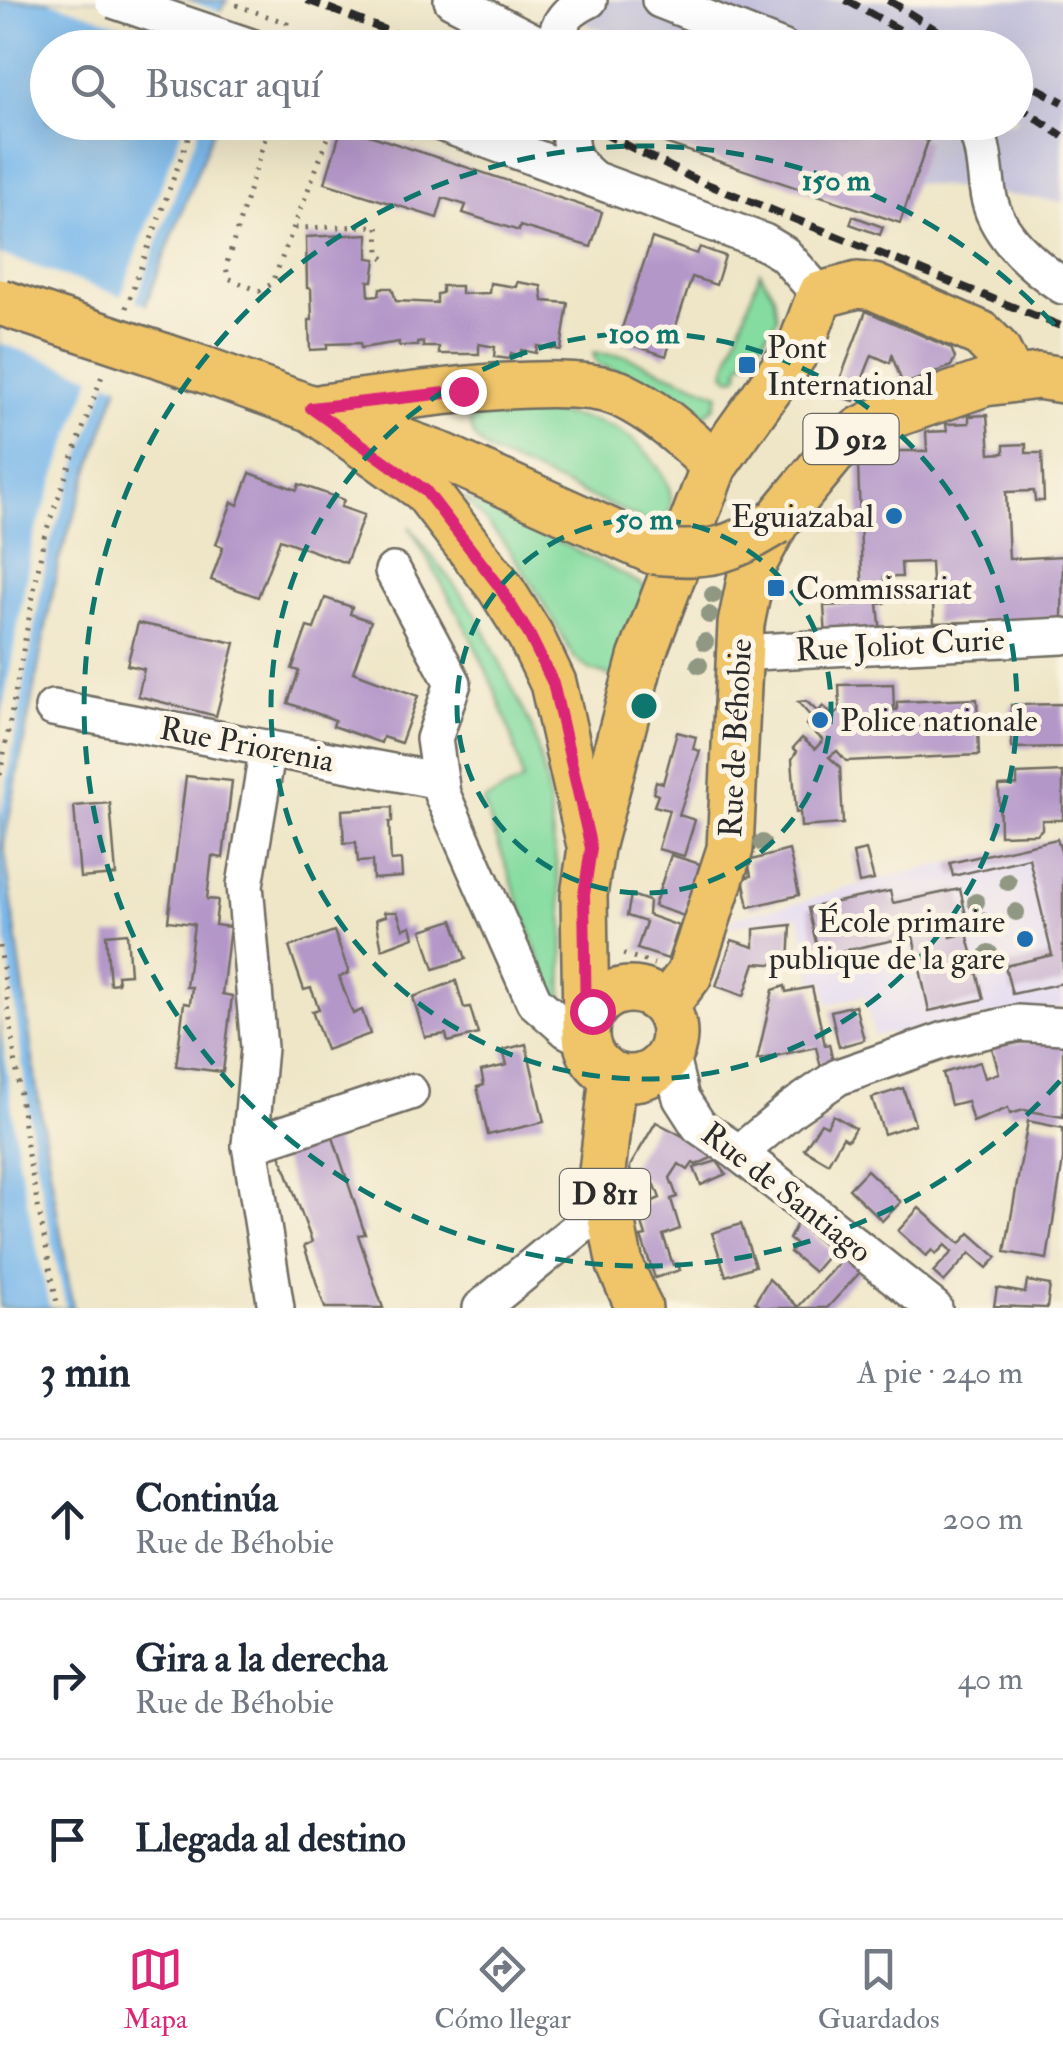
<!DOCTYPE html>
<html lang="es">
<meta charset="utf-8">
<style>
:root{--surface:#fff;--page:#f6f6f7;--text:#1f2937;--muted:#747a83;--line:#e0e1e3;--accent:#db2777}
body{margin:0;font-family:"IM FELL Double Pica",serif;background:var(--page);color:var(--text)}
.stop{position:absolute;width:30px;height:30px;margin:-22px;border:8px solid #db2777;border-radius:50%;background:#fff}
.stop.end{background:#db2777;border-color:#fff;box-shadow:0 2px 10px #0008}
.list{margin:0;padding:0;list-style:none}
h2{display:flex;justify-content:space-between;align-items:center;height:130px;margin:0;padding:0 40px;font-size:42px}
h2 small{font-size:32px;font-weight:400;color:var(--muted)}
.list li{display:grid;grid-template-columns:65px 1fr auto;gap:30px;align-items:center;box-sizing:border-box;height:160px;padding:0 40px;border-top:2px solid var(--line)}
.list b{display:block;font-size:38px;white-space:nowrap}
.list p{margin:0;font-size:32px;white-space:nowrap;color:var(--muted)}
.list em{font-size:32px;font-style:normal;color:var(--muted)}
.icon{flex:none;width:55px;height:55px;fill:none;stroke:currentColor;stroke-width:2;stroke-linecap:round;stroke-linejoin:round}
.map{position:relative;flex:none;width:1063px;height:1308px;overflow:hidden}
.search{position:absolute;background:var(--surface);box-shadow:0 10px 40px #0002;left:30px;right:30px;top:30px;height:110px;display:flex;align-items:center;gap:25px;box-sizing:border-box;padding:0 35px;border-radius:55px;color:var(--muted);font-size:38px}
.sheet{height:610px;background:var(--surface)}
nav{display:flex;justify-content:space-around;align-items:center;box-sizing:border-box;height:140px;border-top:2px solid var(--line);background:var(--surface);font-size:28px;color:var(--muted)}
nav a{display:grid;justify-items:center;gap:5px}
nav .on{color:var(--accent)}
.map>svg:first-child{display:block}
.built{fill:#ded5f6}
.industrial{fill:#c3c1dc}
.green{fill:#85dca0;stroke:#588466;stroke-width:2.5}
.water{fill:#78b7eb;stroke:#52718b;stroke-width:2.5}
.pier{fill:#efe6c8}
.building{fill:#b497c9}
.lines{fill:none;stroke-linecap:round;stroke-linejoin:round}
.minor-casing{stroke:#706c62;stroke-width:40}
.major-casing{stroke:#706c62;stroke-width:50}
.path{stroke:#706c62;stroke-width:5;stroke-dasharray:2.5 8;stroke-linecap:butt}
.minor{stroke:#fff;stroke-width:35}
.major{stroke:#f0c469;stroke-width:45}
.rail{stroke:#2b2b2b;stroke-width:8;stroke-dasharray:15 8;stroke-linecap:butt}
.minor-bridge-casing{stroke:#706c62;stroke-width:40;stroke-linecap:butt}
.major-bridge-casing{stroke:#706c62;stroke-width:50;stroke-linecap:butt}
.minor-bridge{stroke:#fff;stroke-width:35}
.major-bridge{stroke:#f0c469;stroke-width:45}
.tree{fill:#909782}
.route{stroke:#db2777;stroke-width:12}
.ring{fill:none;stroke:#0f766e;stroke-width:5;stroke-dasharray:18 12}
.poi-dot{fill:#1f6fb2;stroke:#fcf5e5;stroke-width:4}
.labels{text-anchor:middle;stroke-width:10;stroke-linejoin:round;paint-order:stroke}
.shield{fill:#fcf5e5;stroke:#6a6863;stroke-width:2.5}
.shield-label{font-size:30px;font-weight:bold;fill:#2b2b2b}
.poi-label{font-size:32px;fill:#2b2b2b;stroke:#fcf5e5;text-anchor:start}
.street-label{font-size:32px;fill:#2b2b2b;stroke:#fcf5e5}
.centre{fill:#0f766e;stroke:#fcf5e5;stroke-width:5}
.ring-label{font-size:30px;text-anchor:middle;font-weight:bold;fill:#0f766e;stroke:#fcf5e5;stroke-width:10;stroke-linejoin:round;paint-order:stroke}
</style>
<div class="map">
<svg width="1063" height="1308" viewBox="0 0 1063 1308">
<rect width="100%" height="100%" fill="#fcf5e5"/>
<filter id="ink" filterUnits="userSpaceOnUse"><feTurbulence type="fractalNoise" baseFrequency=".01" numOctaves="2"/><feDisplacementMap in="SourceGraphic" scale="20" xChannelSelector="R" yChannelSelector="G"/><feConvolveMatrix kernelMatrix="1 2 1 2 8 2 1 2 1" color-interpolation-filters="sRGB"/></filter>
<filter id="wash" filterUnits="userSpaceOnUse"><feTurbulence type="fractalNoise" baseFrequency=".0048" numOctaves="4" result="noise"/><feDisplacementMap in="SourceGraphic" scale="40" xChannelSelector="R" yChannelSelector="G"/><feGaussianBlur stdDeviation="2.25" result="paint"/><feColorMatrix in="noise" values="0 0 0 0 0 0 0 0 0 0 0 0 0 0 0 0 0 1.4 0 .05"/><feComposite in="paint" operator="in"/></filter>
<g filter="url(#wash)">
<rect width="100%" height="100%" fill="#efe6c8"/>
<polygon class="built" points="1063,838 1063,1007 1004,1013 892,1037 890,1032 874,1036 865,995 829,1004 824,982 814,984 799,916 730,926 733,917 802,902 882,878"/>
<polygon class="industrial" points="576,0 1063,0 1063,202 914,183 928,141 874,123 1016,122 1016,48 654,47 586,24"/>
<g class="green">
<polygon points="760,272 774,296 777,319 748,361 745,359 738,369 740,371 737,377 731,378 725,373 727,364"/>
<polygon points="593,353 626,356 719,394 715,406 703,416 681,408 645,382 597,364"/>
<path d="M527,411C577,416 623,419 655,463C662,473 670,485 671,498C672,508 666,520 663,529L489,452L474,437L469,421L484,412Z"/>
<path d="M461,497L528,526L645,586L619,677C600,674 587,671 574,657C542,600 511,540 461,497Z"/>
<path d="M409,526L476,614L532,728L546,782L564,925L562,1003L553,997L483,801L523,781C504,688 456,608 409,526Z"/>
</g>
<polygon class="water" points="0,0 227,0 216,20 222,47 48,48 48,122 216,123 148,299 59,559 4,844 37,1090 73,1308 0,1308"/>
<g class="pier">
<polygon points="48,0 187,0 224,13 232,0 222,20 227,48 185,47"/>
<polygon points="184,123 201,123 136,301 150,307 122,386 107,382 49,546 0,820 0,727 33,539 92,376 0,343 0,254 121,296"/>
<polygon points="0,892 35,1158 66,1308 49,1306 18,1158 0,1018"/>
</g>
<g id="blocks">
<g class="building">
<polygon points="620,122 874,122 928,141 900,223 618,127"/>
<polygon points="342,126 602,212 591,247 520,226 519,231 463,213 466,205 443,198 437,218 325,183"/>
<polygon points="853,216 883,227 880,235 850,224"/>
<polygon points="368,234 368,258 376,259 373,281 368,281 369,296 379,295 380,288 392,288 396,301 437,303 437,294 442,293 442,286 461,286 461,294 489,293 490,283 516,287 517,282 541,286 543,301 568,303 561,350 537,346 536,353 521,350 520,356 511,353 510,359 494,357 495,347 479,344 479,354 439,354 439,347 423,347 423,342 417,343 418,346 399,346 399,342 361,348 360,343 327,344 327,349 310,350 309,320 312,320 311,289 307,288 306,237"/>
<polygon points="652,238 697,254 700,247 725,256 716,285 692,277 666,356 618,340"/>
<polygon points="866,311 951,348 955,358 951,366 903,385 892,356 890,363 872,355 854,401 834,395"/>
<polygon points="987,415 990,454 1004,453 1004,445 1026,444 1026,453 1042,453 1044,501 1035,501 1034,491 1006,492 1009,559 1063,556 1062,619 934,623 931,562 901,563 902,577 884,577 885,603 878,604 881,634 826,637 824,606 863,604 858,464 876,455 896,455 895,451 927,451 926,432 947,431 946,424 969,423 969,416"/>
<polygon points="250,473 297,490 299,484 344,500 341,507 364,515 346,563 280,539 258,597 211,580 223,547 216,544 232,502 238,505"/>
<polygon points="325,598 352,607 350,614 371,621 353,672 418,696 401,743 383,737 381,743 333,726 335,720 288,703 299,671 292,669 307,627 314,629"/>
<polygon points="138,623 235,643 216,716 138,696 144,669 127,665"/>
<polygon points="893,684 894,710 897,710 897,702 977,699 979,755 846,761 837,751 829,757 840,767 843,824 801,827 800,812 796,813 792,759 797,751 793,748 802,738 815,749 823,740 806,725 812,718 798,702 806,701 818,712 823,706 834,716 840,710 839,685"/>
<polygon points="1063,704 1063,747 1012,748 1011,705"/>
<polygon points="677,732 696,737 693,749 700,751 679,815 695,820 684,856 658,849 669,810 654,806 658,795 653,793 656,781 663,783"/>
<polygon points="1063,772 1063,820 1042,820 1042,829 1037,834 1000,835 999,786 1017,785 1017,774"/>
<polygon points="186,776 232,781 223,858 212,856 207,899 218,900 215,925 230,927 222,994 232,996 223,1072 176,1066 184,1003 190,1004 192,987 186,987 194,924 168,921"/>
<polygon points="110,803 116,875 80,878 74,806"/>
<polygon points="392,807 392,822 389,822 391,861 401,860 402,877 373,879 372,861 358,862 356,842 344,843 342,810"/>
<polygon points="1057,839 1063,857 1063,983 1012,994 1005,966 1052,955 1029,858 953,876 950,863"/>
<polygon points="789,850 799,895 749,907 743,878 751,876 748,861"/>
<polygon points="866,850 874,880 859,883 853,853"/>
<polygon points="671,855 700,864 684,916 654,906"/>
<polygon points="960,889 966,915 947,919 951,937 967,933 984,999 929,1011 913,936 819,956 808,908 890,891 893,903"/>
<polygon points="631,895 649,901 648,915 679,926 668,959 637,949 646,922 627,916"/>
<polygon points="384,912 397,912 403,929 411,926 414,937 382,949 376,919 386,916"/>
<polygon points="453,920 466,959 434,969 422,930"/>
<polygon points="791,925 789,965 755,963 744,996 716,986 732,940 754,947 754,929"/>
<polygon points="334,931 349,973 339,977 353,1014 362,1010 370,1034 326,1050 312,1011 319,1009 311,988 304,990 289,947"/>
<polygon points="127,933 130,974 117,975 118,983 110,984 106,935"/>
<polygon points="456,981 464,1008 470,1007 478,1034 448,1042 446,1034 425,1037 413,997"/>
<polygon points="785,986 786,992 812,987 825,1045 829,1044 833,1062 821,1068 816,1047 757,1060 773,990"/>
<polygon points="855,1005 864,1040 839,1047 831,1011"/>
<polygon points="1063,1041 1063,1117 1024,1110 1010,1114 1008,1108 973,1122 967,1101 951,1105 943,1073 980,1062 985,1078 999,1073 992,1048 1022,1042"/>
<polygon points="526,1044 544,1122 488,1135 477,1087 484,1085 481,1071 507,1065 503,1050"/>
<polygon points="903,1088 915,1124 884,1134 872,1098"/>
<polygon points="833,1115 855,1128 848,1140 843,1137 828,1163 804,1149 821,1123 827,1126"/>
<polygon points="327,1119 365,1234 358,1235 383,1308 325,1308 304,1246 312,1242 274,1137"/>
<polygon points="1028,1121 1063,1128 1063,1160 1047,1259 1005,1252"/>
<polygon points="656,1122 718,1155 696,1165 693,1163 688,1170 679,1164 670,1178 677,1197 671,1199 680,1229 663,1235 673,1265 678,1264 680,1270 655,1278 641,1237 646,1236 637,1208 660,1198 655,1185 630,1171 630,1166"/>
<polygon points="717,1161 726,1174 701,1185 694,1168"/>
<polygon points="867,1170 901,1202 882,1221 849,1189"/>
<polygon points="919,1208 960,1244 970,1233 997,1257 987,1268 970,1253 944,1282 933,1272 952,1252 945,1245 936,1254 932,1250 926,1256 898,1231"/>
<polygon points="798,1221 832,1251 814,1272 790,1252 796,1245 789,1239"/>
<polygon points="741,1224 755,1266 726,1276 712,1233"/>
<polygon points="845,1256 862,1270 827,1308 762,1308 755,1302 769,1279 798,1307"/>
<polygon points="1027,1281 1050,1285 1047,1308 994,1306 997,1288 1025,1293"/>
</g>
</g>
</g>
<g filter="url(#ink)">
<use href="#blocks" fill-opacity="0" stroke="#706c62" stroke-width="2.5"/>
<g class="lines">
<g class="minor-casing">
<g id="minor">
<polyline points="452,0 546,48"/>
<polyline points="660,0 782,48"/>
<path d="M557,48C552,25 570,9 589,0"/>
<polyline points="438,122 764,242 784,254 820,295"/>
<path d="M572,122C566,146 572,161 591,177"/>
<path d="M971,122C986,143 984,174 989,198C997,235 1033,266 1063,286"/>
<polyline points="393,571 453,683 434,739 442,794 534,1001 567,1030 586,1040"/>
<polyline points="737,653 1063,636"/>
<polyline points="53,708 440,781"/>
<polyline points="268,748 245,885 259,1048 250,1145 276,1308"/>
<polyline points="670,1054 681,1098 699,1126 739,1153 934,1308"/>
<polyline points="250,1145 410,1092"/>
<polyline points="739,1153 793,1108 838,1077 945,1040 1017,1023 1063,1026"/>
<polyline points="481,1308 586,1222 607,1209"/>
</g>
</g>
<g class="major-casing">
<g id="major">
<polyline points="205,370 445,457 653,551"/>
<path d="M323,407C389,399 568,369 622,395C657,412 687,438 714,466"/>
<polyline points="311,408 425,490 499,586 530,635 553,683 589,841"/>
<circle cx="630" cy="1034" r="44"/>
<polyline points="665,1006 689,975 730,849 741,624 753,565 776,522 833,453 862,429 884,418 985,383 1038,376 1063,380"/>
<polyline points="586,1026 584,895 591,848 641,658 714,466 802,343 820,295 858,285 874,287 981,334 997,350 1011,378"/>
<polyline points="613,1075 602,1172 620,1265 639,1308"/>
</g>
</g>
<g class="path">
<polyline points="236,5 287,23 283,33 281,31"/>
<polyline points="395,122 415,140"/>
<polyline points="268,129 226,266 228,278 259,291 272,284 334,122"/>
<polyline points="295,228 378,226 379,253 389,263"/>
<polyline points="126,308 194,122"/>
<polyline points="0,775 44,537 104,370"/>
<polyline points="0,946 28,1155 58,1308"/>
<polyline points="623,954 654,964"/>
</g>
<use href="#minor" class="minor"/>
<use href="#major" class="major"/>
<g class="rail">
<polyline points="307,0 432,48"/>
<polyline points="846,0 932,48"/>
<polyline points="888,0 965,48"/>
<polyline points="1016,77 1063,102"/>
<polyline points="1016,105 1063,136"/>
<polyline points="581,122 692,178 1063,327"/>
</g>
<g class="minor-bridge-casing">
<polyline id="minor-bridge" points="113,0 254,48"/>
</g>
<g class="major-bridge-casing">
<g id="major-bridge">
<polyline points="0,302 205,370"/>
<path d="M653,551C708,557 728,552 776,522"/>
</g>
</g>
<use href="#minor-bridge" class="minor-bridge"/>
<use href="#major-bridge" class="major-bridge"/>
</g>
<g class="tree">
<circle cx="713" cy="595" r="9"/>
<circle cx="709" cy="615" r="9"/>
<circle cx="705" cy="642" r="9"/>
<circle cx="699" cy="665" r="9"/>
<circle cx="762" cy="843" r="9"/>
<circle cx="1008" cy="882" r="9"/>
<circle cx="976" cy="902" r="9"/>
<circle cx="1016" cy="912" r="9"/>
<circle cx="982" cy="921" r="9"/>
<circle cx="989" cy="953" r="9"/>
</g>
</g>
<g class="lines" filter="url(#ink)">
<polyline class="route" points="463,391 311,408 425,490 499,586 530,636 553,683 591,848 584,895 586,1026 592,1011"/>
</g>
<g class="ring">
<circle cx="644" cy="706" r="187"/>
<circle cx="644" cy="706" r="373"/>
<path d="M1060 1081A560 560 0 1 1 1060 331"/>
</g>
<g class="poi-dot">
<rect x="737" y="355" width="20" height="20" rx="5"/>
<circle cx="894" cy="516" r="10"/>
<rect x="766" y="578" width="20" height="20" rx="5"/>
<circle cx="820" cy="720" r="10"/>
<circle cx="1025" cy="939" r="10"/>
</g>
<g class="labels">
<g class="shield">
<rect x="803.5" y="414" width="95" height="50" rx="8"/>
<rect x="560" y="1169" width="90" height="50" rx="8"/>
</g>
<g class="shield-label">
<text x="851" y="449">D 912</text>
<text x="605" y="1204">D 811</text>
</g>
<g class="poi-label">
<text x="767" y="358">Pont<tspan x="767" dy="37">International</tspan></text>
<text x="874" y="527" text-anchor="end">Eguiazabal</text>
<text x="796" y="599">Commissariat</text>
<text x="840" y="731">Police nationale</text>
<text x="1005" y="932" text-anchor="end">École primaire<tspan x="1005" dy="37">publique de la gare</tspan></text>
</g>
<g class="street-label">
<text transform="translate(900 644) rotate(-3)" y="11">Rue Joliot Curie</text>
<text transform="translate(735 738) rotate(-87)" y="11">Rue de Béhobie</text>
<text transform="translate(247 744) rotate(11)" y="11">Rue Priorenia</text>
<text transform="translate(787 1192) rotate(38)" y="11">Rue de Santiago</text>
</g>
</g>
<circle cx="644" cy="706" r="15" class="centre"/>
<g class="ring-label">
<text x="836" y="190">150 m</text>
<text x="644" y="343">100 m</text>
<text x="644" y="529">50 m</text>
</g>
</svg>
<div class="stop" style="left:592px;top:1011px"></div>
<div class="stop end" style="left:463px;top:391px"></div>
<div class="search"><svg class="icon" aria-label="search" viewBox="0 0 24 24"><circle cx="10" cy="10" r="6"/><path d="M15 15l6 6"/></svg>Buscar aquí</div>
</div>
<section class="sheet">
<h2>3 min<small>A pie · 240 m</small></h2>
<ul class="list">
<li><svg class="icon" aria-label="ahead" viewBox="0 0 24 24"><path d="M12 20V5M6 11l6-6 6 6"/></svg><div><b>Continúa</b><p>Rue de Béhobie</p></div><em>200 m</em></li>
<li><svg class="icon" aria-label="right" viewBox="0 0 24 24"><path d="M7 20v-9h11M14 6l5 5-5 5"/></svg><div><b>Gira a la derecha</b><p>Rue de Béhobie</p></div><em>40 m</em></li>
<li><svg class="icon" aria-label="arrive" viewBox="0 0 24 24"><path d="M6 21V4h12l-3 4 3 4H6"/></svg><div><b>Llegada al destino</b></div></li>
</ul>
</section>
<nav>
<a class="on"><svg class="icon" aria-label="map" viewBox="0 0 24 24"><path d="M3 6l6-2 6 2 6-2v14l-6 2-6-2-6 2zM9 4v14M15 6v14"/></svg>Mapa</a>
<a><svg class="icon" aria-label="directions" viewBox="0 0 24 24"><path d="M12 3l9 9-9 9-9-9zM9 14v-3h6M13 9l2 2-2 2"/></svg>Cómo llegar</a>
<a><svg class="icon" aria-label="saved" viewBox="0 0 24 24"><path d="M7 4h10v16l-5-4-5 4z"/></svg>Guardados</a>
</nav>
